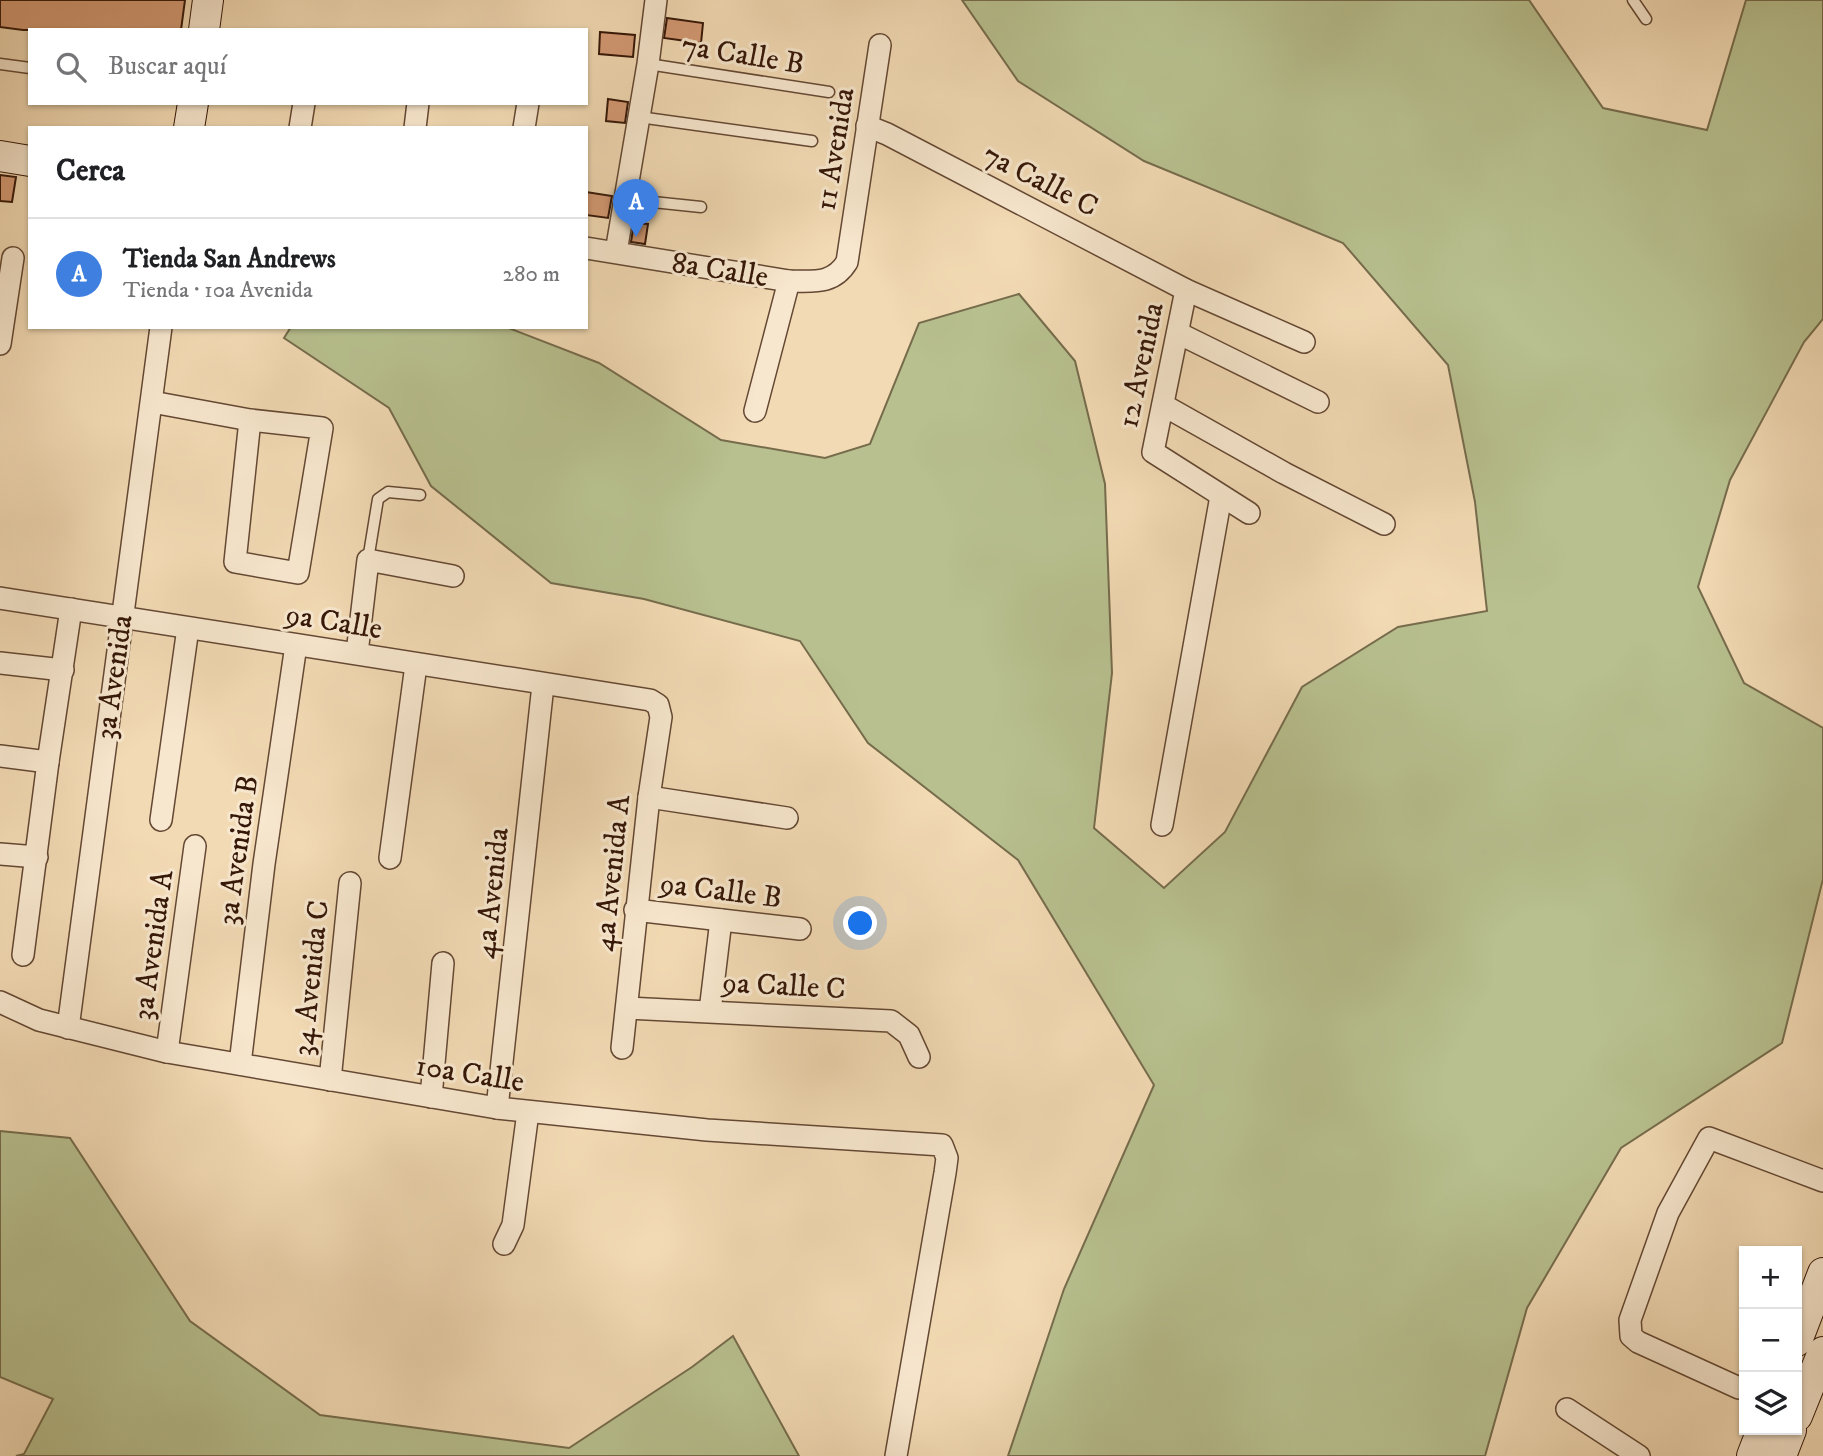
<!DOCTYPE html>
<html lang="es">
<meta charset="utf-8">
<style>
:root{--surface:#fff;--page:#f2f2f2;--text:#202124;--muted:#757577;--line:#e0e0e0;--accent:#d93025}
body{margin:0;font-family:"IM FELL DW Pica",serif;background:var(--page);color:var(--text)}
.controls{position:absolute;right:21px;bottom:21px;display:grid;overflow:hidden;border-radius:0px;box-shadow:0 2px 5px #0004}
.controls button{width:63px;height:63px;display:grid;place-items:center;padding:0;border:0;border-bottom:2px solid var(--line);background:var(--surface);color:var(--text);font:35px sans-serif}
.you{position:absolute;left:861px;top:924px;width:24px;height:24px;margin:-18px;border:5px solid #fff;border-radius:50%;background:#1a73e8;box-shadow:0 0 0 10px #1a73e833}
.badge{display:grid;place-items:center;width:46px;height:46px;border-radius:50%;background:var(--accent);color:#fff;font-size:23px;font-weight:700}
.pin{position:absolute;translate:-50% -58px;filter:drop-shadow(0 2px 4px #0008)}
.pin::after{content:'';position:absolute;top:37px;width:24px;height:21px;background:inherit;clip-path:polygon(0 0,100% 0,50% 100%)}
.list{margin:0;padding:0;list-style:none}
h2{display:flex;justify-content:space-between;align-items:center;height:91px;margin:0;padding:0 28px;font-size:30px}
h2 small{font-size:23px;font-weight:400;color:var(--muted)}
.list li{display:grid;grid-template-columns:46px 1fr auto;gap:21px;align-items:center;box-sizing:border-box;height:112px;padding:0 28px;border-top:2px solid var(--line)}
.list b{display:block;font-size:26px;white-space:nowrap}
.list p{margin:0;font-size:23px;white-space:nowrap;color:var(--muted)}
.list em{font-size:23px;font-style:normal;color:var(--muted)}
.icon{flex:none;width:38px;height:38px;fill:none;stroke:currentColor;stroke-width:2;stroke-linecap:round;stroke-linejoin:round}
.map{position:relative;flex:none;width:1823px;height:1456px;overflow:hidden}
.search{position:absolute;background:var(--surface);box-shadow:0 2px 5px #0004;left:28px;top:28px;width:560px;height:77px;display:flex;align-items:center;gap:18px;box-sizing:border-box;padding:0 24px;border-radius:0px;color:var(--muted);font-size:26px}
.panel{position:absolute;background:var(--surface);box-shadow:0 2px 5px #0004;left:28px;top:126px;width:560px;height:203px;border-radius:0px}
.map>svg:first-child{display:block}
.green{fill:#b8c08f;stroke:#766c4c;stroke-width:2}
.building{fill:#d49a74;stroke:#351708;stroke-width:2}
.lines{fill:none;stroke-linecap:round;stroke-linejoin:round}
.lane-casing{stroke:#644833;stroke-width:13}
.street-casing{stroke:#644833;stroke-width:24}
.secondary-casing{stroke:#351708;stroke-width:32}
.lane{stroke:#f7e7ce;stroke-width:10}
.street{stroke:#f7e7ce;stroke-width:21}
.secondary{stroke:#f7e7ce;stroke-width:30}
.labels{text-anchor:middle;stroke-width:6;stroke-linejoin:round;paint-order:stroke}
.street-label{font-size:30px;fill:#351708;stroke:#f7e7ce}
</style>
<div class="map">
<svg width="1823" height="1456" viewBox="0 0 1823 1456">
<rect width="100%" height="100%" fill="#f2dab4"/>
<filter id="stains"><feTurbulence type="fractalNoise" baseFrequency=".00286" numOctaves="4"/><feColorMatrix values="0 0 0 0 .2 0 0 0 0 .09 0 0 0 0 .02 0 0 0 .5 -.17"/></filter>
<radialGradient id="worn" r=".72"><stop offset=".6" stop-color="#630" stop-opacity="0"/><stop offset="1" stop-color="#630" stop-opacity=".3"/></radialGradient>
<g class="green">
<polygon points="962,0 1529,0 1603,108 1707,130 1746,0 1823,0 1823,319 1804,342 1730,480 1698,587 1744,683 1823,728 1823,879 1782,1043 1621,1148 1527,1308 1485,1456 1008,1456 1064,1289 1154,1085 1018,860 868,743 800,641 644,599 551,583 431,486 389,408 284,338 291,327 506,327 599,363 721,440 825,458 870,444 919,323 1019,294 1075,361 1105,484 1112,673 1094,828 1164,888 1225,832 1302,687 1398,627 1487,611 1475,502 1448,365 1343,243 1144,161 1018,81"/>
<polygon points="0,1131 70,1138 190,1321 320,1415 569,1448 692,1367 733,1336 799,1456 16,1456 24,1454 53,1399 0,1377"/>
</g>
<g class="building">
<polygon points="0,0 185,0 181,30 23,30 0,27"/>
<polygon points="667,18 703,23 701,43 664,38"/>
<polygon points="600,32 635,35 633,57 599,54"/>
<polygon points="608,99 628,102 625,123 606,121"/>
<polygon points="0,175 16,177 12,202 0,201"/>
<polygon points="586,192 612,196 608,218 586,215"/>
<polygon points="634,223 648,224 645,244 631,242"/>
</g>
<g class="lines">
<g class="lane-casing">
<g id="lane">
<polyline points="1633,0 1646,19"/>
<polyline points="0,64 30,68"/>
<polyline points="648,64 829,92"/>
<polyline points="639,117 812,141"/>
<polyline points="624,199 701,207"/>
<polyline points="368,560 378,499 388,492 420,495"/>
</g>
</g>
<g class="street-casing">
<g id="street">
<polyline points="867,126 887,134 1186,290 1304,342"/>
<polyline points="300,128 304,103"/>
<polyline points="415,128 418,103"/>
<polyline points="524,128 528,103"/>
<path d="M586,248L789,281C813,281 833,285 847,262L880,45"/>
<polyline points="616,252 648,64 656,0"/>
<polyline points="1186,290 1153,452 1249,513"/>
<polyline points="1178,333 1318,402"/>
<polyline points="0,344 13,258"/>
<polyline points="152,402 250,420 322,428 298,573 235,562 250,420"/>
<polyline points="1163,405 1284,473 1384,524"/>
<polyline points="755,411 789,281"/>
<polyline points="0,598 650,700 658,705 661,717 649,797 622,1048"/>
<polyline points="357,653 368,560 453,576"/>
<polyline points="0,663 63,670"/>
<polyline points="0,756 48,762"/>
<polyline points="649,797 787,818"/>
<polyline points="161,820 188,628"/>
<polyline points="1162,825 1221,496"/>
<polyline points="0,854 37,857"/>
<polyline points="390,858 416,665"/>
<polyline points="635,910 800,929"/>
<polyline points="23,955 48,762 71,609"/>
<polyline points="0,1002 39,1020 167,1052 497,1108 707,1130 942,1145 947,1158 945,1173 896,1456"/>
<polyline points="627,1008 891,1021 909,1035 919,1057"/>
<polyline points="710,1011 721,920"/>
<polyline points="68,1028 161,327"/>
<polyline points="167,1052 195,846"/>
<polyline points="240,1064 264,864 296,645"/>
<polyline points="330,1080 350,883"/>
<polyline points="431,1097 443,963"/>
<polyline points="497,1108 543,685"/>
<polyline points="504,1244 513,1225 528,1112"/>
<polyline points="1739,1388 1638,1342 1631,1336 1630,1320 1668,1213 1709,1138 1823,1181"/>
<polyline points="1567,1409 1639,1456"/>
</g>
</g>
<g class="secondary-casing">
<g id="secondary">
<polyline points="204,30 208,0"/>
<polyline points="189,128 193,103"/>
<polyline points="0,156 30,161"/>
<polyline points="1797,1341 1823,1273"/>
<polyline points="1797,1416 1823,1352"/>
<polyline points="1752,1456 1762,1430"/>
<polyline points="1781,1456 1791,1430"/>
</g>
</g>
<use href="#lane" class="lane"/>
<use href="#street" class="street"/>
<use href="#secondary" class="secondary"/>
</g>
<g class="labels">
<g class="street-label">
<text transform="translate(743 54) rotate(9)" y="10">7a Calle B</text>
<text transform="translate(834 149) rotate(-81)" y="10">11 Avenida</text>
<text transform="translate(1041 180) rotate(27)" y="10">7a Calle C</text>
<text transform="translate(720 269) rotate(9)" y="10">8a Calle</text>
<text transform="translate(1140 365) rotate(-78)" y="10">12 Avenida</text>
<text transform="translate(334 621) rotate(9)" y="10">9a Calle</text>
<text transform="translate(113 677) rotate(-82)" y="10">3a Avenida</text>
<text transform="translate(237 850) rotate(-82)" y="10">3a Avenida B</text>
<text transform="translate(611 873) rotate(-84)" y="10">4a Avenida A</text>
<text transform="translate(721 890) rotate(7)" y="10">9a Calle B</text>
<text transform="translate(491 893) rotate(-84)" y="10">4a Avenida</text>
<text transform="translate(152 945) rotate(-82)" y="10">3a Avenida A</text>
<text transform="translate(310 978) rotate(-84)" y="10">34 Avenida C</text>
<text transform="translate(784 985) rotate(3)" y="10">9a Calle C</text>
<text transform="translate(470 1073) rotate(9)" y="10">10a Calle</text>
</g>
</g>
<rect width="100%" height="100%" filter="url(#stains)"/>
<rect width="100%" height="100%" fill="url(#worn)"/>
</svg>
<div class="controls">
<button>+</button>
<button>−</button>
<button><svg class="icon" aria-label="layers" viewBox="0 0 24 24"><path d="M12 4l9 5-9 5-9-5zM3 14l9 5 9-5"/></svg></button>
</div>
<div class="you"></div>
<div class="pin badge" style="left:636px;top:237px;background:#3f7fe0">A</div>
<div class="search"><svg class="icon" aria-label="search" viewBox="0 0 24 24"><circle cx="10" cy="10" r="6"/><path d="M15 15l6 6"/></svg>Buscar aquí</div>
<section class="panel">
<h2>Cerca<small></small></h2>
<ul class="list">
<li><span class="badge" style="background:#3f7fe0">A</span><div><b>Tienda San Andrews</b><p>Tienda · 10a Avenida</p></div><em>280 m</em></li>
</ul>
</section>
</div>
